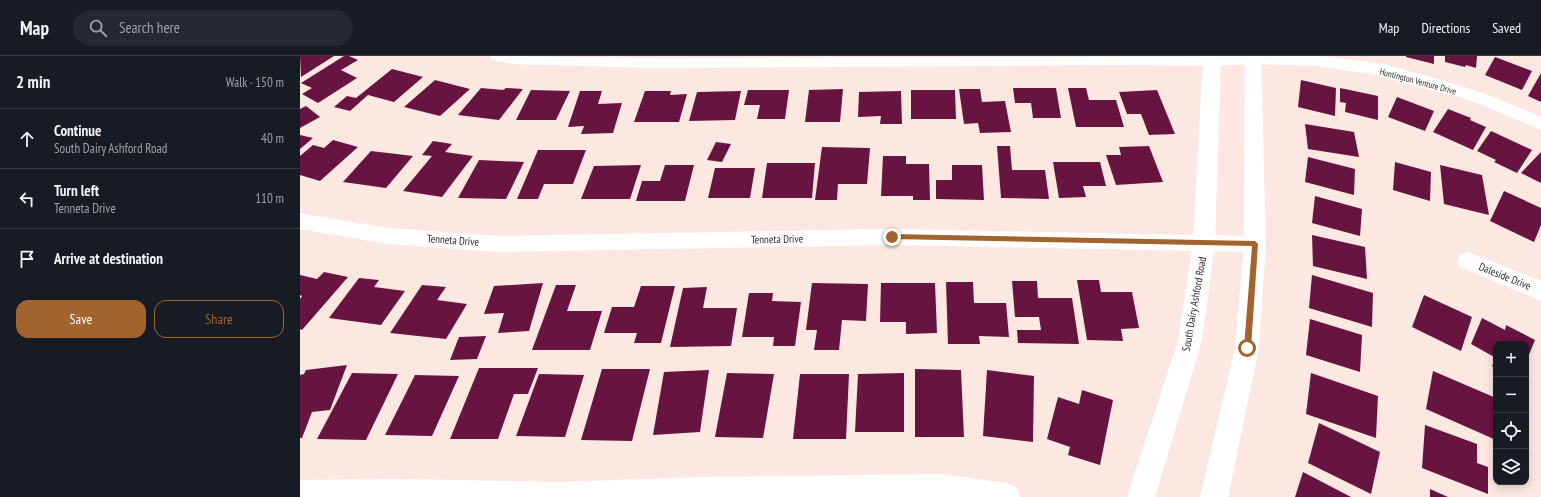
<!DOCTYPE html>
<meta charset="utf-8">
<style>
body{margin:0;font-family:"PT Sans Narrow",sans-serif;background:#242831;color:#f1f3f6}
.controls{position:absolute;right:12px;bottom:12px;display:grid;overflow:hidden;border-radius:8px;box-shadow:0 2px 10px #0003}
.controls button{width:36px;height:36px;display:grid;place-items:center;padding:0;border:0;border-bottom:1px solid #363941;background:#171b24;color:#f1f3f6;font:20px sans-serif}
.stop{position:absolute;width:12px;height:12px;margin:-9px;border:3px solid #a3632d;border-radius:50%;background:#fff}
.stop.end{background:#a3632d;border-color:#fff;box-shadow:0 1px 4px #0008}
.list{margin:0;padding:0;list-style:none}
h2{display:flex;justify-content:space-between;align-items:center;height:52px;margin:0;padding:0 16px;font-size:17px}
h2 small{font-size:13px;font-weight:400;color:#9ea1a6}
.list li{display:grid;grid-template-columns:26px 1fr auto;gap:12px;align-items:center;box-sizing:border-box;height:60px;padding:0 16px;border-top:1px solid #363941}
.list b{display:block;font-size:15px;white-space:nowrap}
.list p{margin:0;font-size:13px;white-space:nowrap;color:#9ea1a6}
.list em{font-size:13px;font-style:normal;color:#9ea1a6}
.actions{display:flex;gap:8px;padding:12px 16px}
.actions a{flex:1;padding:9px 0;border:1px solid #a3632d;border-radius:12px;text-align:center;font-size:14px;color:#a3632d}
.actions .main{background:#a3632d;color:#fff}
.icon{flex:none;width:22px;height:22px;fill:none;stroke:currentColor;stroke-width:2;stroke-linecap:round;stroke-linejoin:round}
.map{position:relative;flex:none;width:1241px;height:441px;overflow:hidden}
header{display:flex;align-items:center;gap:24px;box-sizing:border-box;height:56px;padding:0 20px;background:#171b24;border-bottom:1px solid #363941}
header strong{font-size:19px}
nav{display:flex;gap:22px;margin-inline-start:auto;font-size:14px}
.search{width:280px;height:36px;background:#242831;display:flex;align-items:center;gap:10px;box-sizing:border-box;padding:0 14px;border-radius:22px;color:#9ea1a6;font-size:15px}
main{display:flex}
aside{flex:1;background:#171b24}
.map>svg:first-child{display:block}
.building{fill:#681440}
.lines{fill:none;stroke-linecap:round;stroke-linejoin:round}
.minor{fill:#fff;fill-rule:evenodd}
.major{fill:#fff;fill-rule:evenodd}
.route{fill:#a3632d}
.labels{text-anchor:middle;dominant-baseline:central;stroke-width:4;stroke-linejoin:round;paint-order:stroke}
.far-street-label{font-size:9px;fill:#322a27;stroke:#fff}
.street-label{font-size:11px;fill:#322a27;stroke:#fff}
</style>
<header>
<strong>Map</strong>
<div class="search"><svg class="icon" aria-label="search" viewBox="0 0 24 24"><circle cx="10" cy="10" r="6"/><path d="M15 15l6 6"/></svg>Search here</div>
<nav><a>Map</a><a>Directions</a><a>Saved</a></nav>
</header>
<main>
<aside>
<h2>2 min<small>Walk · 150 m</small></h2>
<ul class="list">
<li><svg class="icon" aria-label="ahead" viewBox="0 0 24 24"><path d="M12 20V5M6 11l6-6 6 6"/></svg><div><b>Continue</b><p>South Dairy Ashford Road</p></div><em>40 m</em></li>
<li><svg class="icon" aria-label="left" viewBox="0 0 24 24"><path d="M17 20v-9H6M10 6l-5 5 5 5"/></svg><div><b>Turn left</b><p>Tenneta Drive</p></div><em>110 m</em></li>
<li><svg class="icon" aria-label="arrive" viewBox="0 0 24 24"><path d="M6 21V4h12l-3 4 3 4H6"/></svg><div><b>Arrive at destination</b></div></li>
</ul>
<div class="actions"><a class="main">Save</a><a>Share</a></div>
</aside>
<div class="map">
<svg width="1241" height="441" viewBox="0 0 1241 441">
<rect width="100%" height="100%" fill="#fce8e0"/>
<!-- building -->
<g class="building">
<path d="M0,0H34L1,21Z"/>
<path d="M44,0H49L58,4L41,14L57,22L18,47L2,38L12,32L1,27Z"/>
<path d="M1106,0H1134V8L1106,1Z"/>
<path d="M1145,0H1177L1176,12L1166,9L1165,11L1145,6Z"/>
<path d="M1195,1L1232,15L1222,34L1185,19Z"/>
<path d="M92,13L123,21L94,46L68,39L50,55L34,51L47,40L56,42Z"/>
<path d="M1241,17V46L1228,40Z"/>
<path d="M135,24L170,33L140,60L104,51Z"/>
<path d="M1001,24L1036,32L1035,60L998,51Z"/>
<path d="M181,32L203,34L206,32L223,33L199,64L158,59Z"/>
<path d="M713,32H756L761,62H733L731,47H715Z"/>
<path d="M768,32H786L789,44H816L824,71H776Z"/>
<path d="M1040,32L1078,40V64L1045,56L1046,47L1040,46Z"/>
<path d="M543,33L540,66H505L509,34Z"/>
<path d="M659,33H680L682,46L705,45L711,76L680,77L678,67L664,68Z"/>
<path d="M231,34L270,35L256,64H216Z"/>
<path d="M448,34H489L485,63H457L460,49H444Z"/>
<path d="M611,34H655L656,63H611Z"/>
<path d="M857,34L875,78L849,79L841,58H827L819,36Z"/>
<path d="M280,35H302L298,48L322,47L313,77L281,78L284,70L268,71Z"/>
<path d="M345,35H371L370,39L387,38L379,66H334Z"/>
<path d="M441,35L435,64L389,65L397,36Z"/>
<path d="M601,35L602,68H580L581,60L558,61L559,36Z"/>
<path d="M1097,41L1134,55L1125,75L1088,61Z"/>
<path d="M6,50L20,61L0,72V53Z"/>
<path d="M1148,53L1171,62L1170,64L1186,71L1173,94L1133,76Z"/>
<path d="M1005,68L1054,76L1059,101L1008,93Z"/>
<path d="M1191,75L1232,94L1217,117L1194,106L1196,104L1177,95Z"/>
<path d="M0,79L13,82L0,93Z"/>
<path d="M33,84L58,91L20,125L0,119V100L13,89L24,92Z"/>
<path d="M133,85L152,88L145,96L173,100L142,141L103,135L132,100L122,99Z"/>
<path d="M416,86L431,88L422,106L407,104Z"/>
<path d="M697,90H710L712,114H745L749,143L701,142Z"/>
<path d="M849,90L863,126L816,129L806,99H821L819,91Z"/>
<path d="M522,91L570,92L567,128H538L537,144H515Z"/>
<path d="M238,94H286L273,128H244L238,143H217Z"/>
<path d="M71,95L113,100L86,132L43,126Z"/>
<path d="M1241,96V127L1221,117Z"/>
<path d="M583,100H606V108H629L630,144H613V140H581Z"/>
<path d="M1008,101L1055,113L1054,139L1005,126Z"/>
<path d="M179,104L224,106L206,143L158,142Z"/>
<path d="M753,106H800L806,130H783L786,141L759,142Z"/>
<path d="M1095,106L1131,116L1130,145L1093,134Z"/>
<path d="M467,107H515L512,142H462Z"/>
<path d="M341,109L330,143H281L294,110Z"/>
<path d="M365,109H394L385,145H336L342,125H360Z"/>
<path d="M652,109H682L684,144L636,143V124H652Z"/>
<path d="M1140,109L1182,119L1189,159L1144,148Z"/>
<path d="M415,112H455L450,142H408Z"/>
<path d="M1204,135L1241,152V169L1234,186L1190,165Z"/>
<path d="M1015,140L1062,153L1060,180L1012,167Z"/>
<path d="M1012,179L1065,191L1067,223L1013,210Z"/>
<path d="M24,216L48,221L2,274L0,273V243L2,240L0,239V219L17,223Z"/>
<path d="M1012,219L1073,237L1072,271L1009,252Z"/>
<path d="M59,222L79,224L74,231L105,235L81,269L29,262Z"/>
<path d="M777,224H799L801,236H832L839,272L821,273L823,285L787,284Z"/>
<path d="M712,225H737L738,242H772L779,288L718,287L717,274H741L739,261H715Z"/>
<path d="M646,226H673L674,247H706L709,281L679,280L680,288H648Z"/>
<path d="M243,227L229,275L198,277L204,257L184,258L194,230Z"/>
<path d="M512,227L568,228L566,265L542,264L539,294H514L517,274H506Z"/>
<path d="M581,227H635L637,277L606,278V266H580Z"/>
<path d="M122,229L146,231L137,244L167,248L146,283L90,277Z"/>
<path d="M256,229H276L267,255H302L290,294H232Z"/>
<path d="M341,230H375L361,287H334L337,277H304L312,251H334Z"/>
<path d="M407,231L403,252H437L431,290L370,291L383,232Z"/>
<path d="M449,237H473L472,245L501,246L495,290H473L474,281H442Z"/>
<path d="M1124,239L1172,261L1161,295L1112,271Z"/>
<path d="M1182,262L1205,274L1206,269L1235,284L1226,306V288H1196V312L1192,310L1196,302L1171,288Z"/>
<path d="M1010,263L1062,279L1060,316L1006,299Z"/>
<path d="M186,280L177,303L150,304L159,281Z"/>
<path d="M47,309L30,354L12,356L2,382H0V319L4,318L6,314Z"/>
<path d="M179,312H238L228,338H214L198,383H150Z"/>
<path d="M302,313H350L332,385L281,384Z"/>
<path d="M615,313L661,314L664,381H615Z"/>
<path d="M409,314L400,376L353,379L364,316Z"/>
<path d="M687,314L734,320L733,386L683,380Z"/>
<path d="M1133,315L1196,342V384L1126,353Z"/>
<path d="M52,317L98,318L66,384L17,383Z"/>
<path d="M427,317L474,318L463,382L415,381Z"/>
<path d="M604,317V376H555L558,318Z"/>
<path d="M1011,317L1078,340L1076,382L1006,358Z"/>
<path d="M239,318L284,319L265,381L216,380Z"/>
<path d="M500,318H549L546,383H493Z"/>
<path d="M115,319L159,320L132,380L85,379Z"/>
<path d="M782,334L813,344L800,409L768,399L770,391L747,383L758,341L779,348Z"/>
<path d="M1019,367L1080,396L1071,438L1008,407Z"/>
<path d="M1125,369L1177,388V407L1188,411V438L1122,412Z"/>
<path d="M1003,416L1051,441H995Z"/>
<path d="M1130,433L1148,441H1130Z"/>
</g>
<g class="lines">
<!-- minor -->
<g class="minor">
<path d="M190,0L350,2L1020,0L1084,8L1141,24L1189,39L1241,61V74L1177,47L1129,32L1084,20L1017,10L954,8L912,10L820,9L350,12L214,8L192,4Z"/>
<path d="M0,157L88,172L199,180L593,173L955,180L963,182L966,188L963,194L955,196L593,189L199,196L88,188L0,173Z"/>
<path d="M1168,196L1241,225V245L1160,211L1157,205L1160,199Z"/>
<path d="M641,418L706,427L716,431L720,441H0V424L99,423L259,426L401,421Z"/>
</g>
<!-- major -->
<g class="major">
<path d="M903,0H919L921,5L915,187L902,285L855,441H827L878,285L893,187Z"/>
<path d="M945,0H961L966,188L959,292L928,441H900L935,292L944,188Z"/>
</g>
</g>
<!-- route -->
<path class="route" d="M592,178L955,185L958,188L951,292L947,295L944,292L952,190L592,183L589,181Z"/>
<g class="labels">
<!-- far-street labels -->
<g class="far-street-label">
<text transform="translate(1118 25) rotate(15)">Huntington Venture Drive</text>
</g>
<!-- street labels -->
<g class="street-label">
<text transform="translate(477 183) rotate(-1)">Tenneta Drive</text>
<text transform="translate(153 184) rotate(4)">Tenneta Drive</text>
<text transform="translate(1205 220) rotate(22)">Daleside Drive</text>
<text transform="translate(894 248) rotate(-80)">South Dairy Ashford Road</text>
</g>
</g>
</svg>
<div class="controls">
<button>+</button>
<button>−</button>
<button><svg class="icon" aria-label="locate" viewBox="0 0 24 24"><circle cx="12" cy="12" r="6"/><path d="M12 2v4M12 18v4M2 12h4M18 12h4"/></svg></button>
<button><svg class="icon" aria-label="layers" viewBox="0 0 24 24"><path d="M12 4l9 5-9 5-9-5zM3 14l9 5 9-5"/></svg></button>
</div>
<div class="stop" style="left:947px;top:292px"></div>
<div class="stop end" style="left:592px;top:181px"></div>
</div>
</main>
